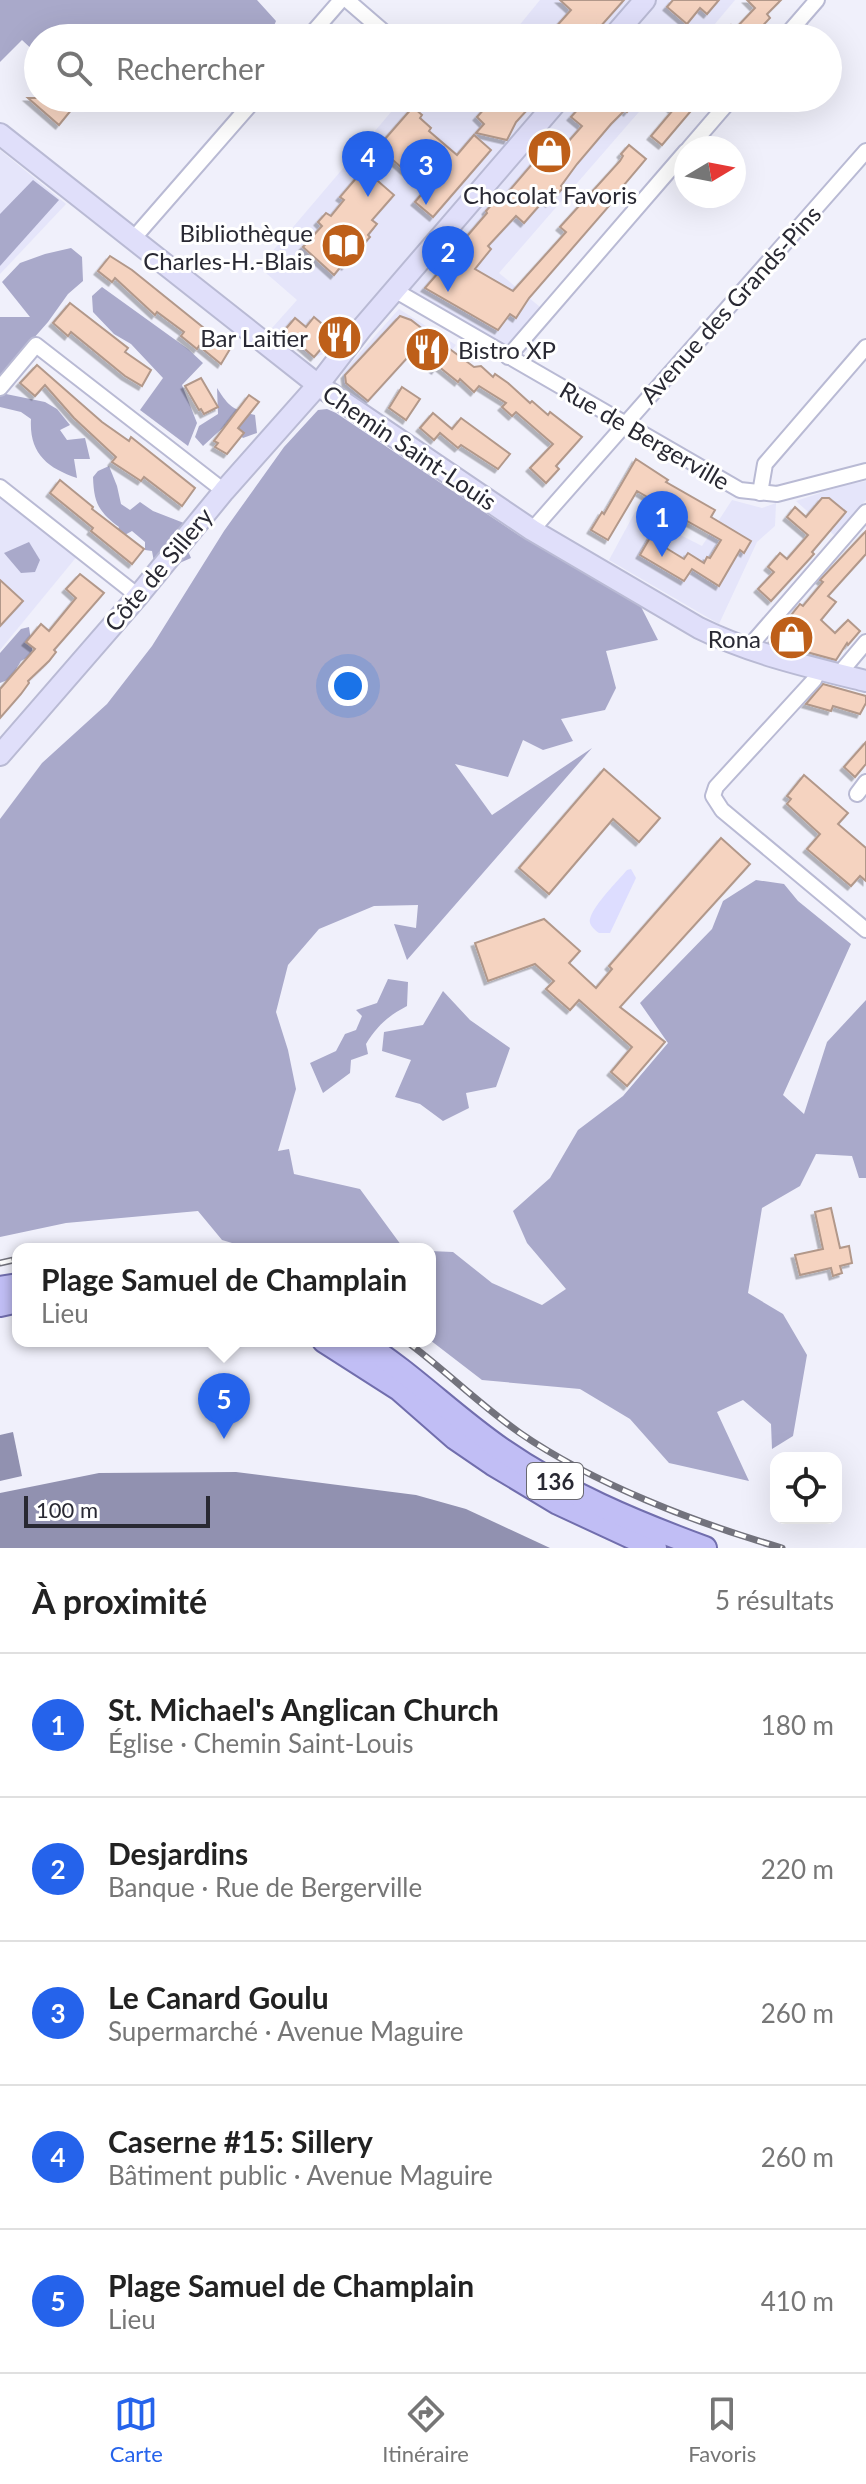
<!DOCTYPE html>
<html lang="fr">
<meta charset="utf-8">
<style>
body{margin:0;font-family:Lato,sans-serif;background:#f2f2f2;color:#222}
.controls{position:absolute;right:24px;bottom:24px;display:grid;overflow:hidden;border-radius:16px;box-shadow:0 8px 32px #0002}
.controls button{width:72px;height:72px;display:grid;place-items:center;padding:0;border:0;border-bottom:2px solid #e0e0e0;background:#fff;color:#222;font:40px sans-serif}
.compass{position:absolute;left:674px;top:136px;width:72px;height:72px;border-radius:50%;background:#fff;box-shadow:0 8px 32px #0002;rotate:80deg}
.scale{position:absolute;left:24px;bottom:20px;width:186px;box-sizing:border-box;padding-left:8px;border:4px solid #292933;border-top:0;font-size:22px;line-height:28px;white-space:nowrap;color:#292933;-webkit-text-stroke:6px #fff;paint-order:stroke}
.you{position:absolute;left:348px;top:686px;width:28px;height:28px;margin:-20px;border:6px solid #fff;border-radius:50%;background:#1a73e8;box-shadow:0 0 0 12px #1a73e833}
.badge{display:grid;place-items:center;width:52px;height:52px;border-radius:50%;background:#2563eb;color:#fff;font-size:26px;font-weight:700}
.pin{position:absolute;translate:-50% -66px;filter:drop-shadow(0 2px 4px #0008)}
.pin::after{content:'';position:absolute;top:42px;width:28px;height:24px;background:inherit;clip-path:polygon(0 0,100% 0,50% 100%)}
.popup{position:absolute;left:12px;top:1243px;width:424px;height:104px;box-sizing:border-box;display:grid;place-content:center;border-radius:16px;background:#fff;filter:drop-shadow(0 2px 6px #0005);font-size:26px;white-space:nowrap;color:#767676}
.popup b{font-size:30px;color:#222}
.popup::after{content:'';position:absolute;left:50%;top:100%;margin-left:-16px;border:16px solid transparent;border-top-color:#fff}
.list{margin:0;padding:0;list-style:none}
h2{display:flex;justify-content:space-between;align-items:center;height:104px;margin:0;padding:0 32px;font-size:34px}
h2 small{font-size:26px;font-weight:400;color:#767676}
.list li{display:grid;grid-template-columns:52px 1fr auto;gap:24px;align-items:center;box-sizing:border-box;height:144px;padding:0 32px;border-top:2px solid #e0e0e0}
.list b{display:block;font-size:30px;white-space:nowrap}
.list p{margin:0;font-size:26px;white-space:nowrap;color:#767676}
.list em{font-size:26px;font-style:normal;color:#767676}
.icon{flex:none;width:44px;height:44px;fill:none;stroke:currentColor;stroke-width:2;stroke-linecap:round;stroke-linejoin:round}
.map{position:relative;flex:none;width:866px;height:1548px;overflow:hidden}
.search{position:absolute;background:#fff;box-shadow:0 8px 32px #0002;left:24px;right:24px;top:24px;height:88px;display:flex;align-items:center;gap:20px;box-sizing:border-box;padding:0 28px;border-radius:44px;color:#767676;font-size:30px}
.sheet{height:824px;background:#fff}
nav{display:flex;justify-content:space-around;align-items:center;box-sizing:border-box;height:112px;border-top:2px solid #e0e0e0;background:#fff;font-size:22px;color:#767676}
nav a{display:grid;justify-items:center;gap:4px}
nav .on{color:#2563eb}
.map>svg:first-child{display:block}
.built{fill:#e5e5fa}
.green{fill:#ddf}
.forest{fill:#a9a9ca}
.water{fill:#9191b0}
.building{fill:#f5d3c0;stroke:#b2988a;stroke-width:2;filter:url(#shadow)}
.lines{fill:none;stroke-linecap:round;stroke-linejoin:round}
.street-casing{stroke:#b9bad4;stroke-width:18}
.secondary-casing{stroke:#b9bad4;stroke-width:24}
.primary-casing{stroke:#716ead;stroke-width:26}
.street{stroke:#fff;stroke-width:14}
.secondary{stroke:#e0dffa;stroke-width:20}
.primary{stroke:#c1bef5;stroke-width:22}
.rail-casing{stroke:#73737d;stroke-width:7}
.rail{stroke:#fff;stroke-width:4;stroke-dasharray:12;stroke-linecap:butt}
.labels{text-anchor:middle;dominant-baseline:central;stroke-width:6;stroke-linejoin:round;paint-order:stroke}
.shield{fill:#fff;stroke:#696970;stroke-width:2}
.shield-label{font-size:22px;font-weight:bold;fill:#292933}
.poi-label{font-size:24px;fill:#292933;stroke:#fff;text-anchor:end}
.street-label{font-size:24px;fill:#292933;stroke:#fff}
</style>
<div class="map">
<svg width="866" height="1548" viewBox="0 0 866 1548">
<defs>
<filter id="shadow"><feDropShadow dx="-3.5" dy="3.5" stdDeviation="0" flood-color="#0004"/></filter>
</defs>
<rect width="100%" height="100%" fill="#f0f0fb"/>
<!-- built -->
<g class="built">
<path d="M540,0H735L703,38H509Z"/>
<path d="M403,98H451L456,102L460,98H651L499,273L540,307L508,357L396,291L349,344L313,358L272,328L297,300L259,267Z"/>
<path d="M0,150L66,204L0,274Z"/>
<path d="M399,309L456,345L431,375L407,359L366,405L343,385L342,373Z"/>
<path d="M866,481V500L834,535L796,501L844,485Z"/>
<path d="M0,495L78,555L0,650Z"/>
<path d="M732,500L762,508L776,503L775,526L757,542L719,624L609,560L635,512L702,546Z"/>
</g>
<!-- green -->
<path class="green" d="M631,869L636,878L610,933H599C595,930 592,928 590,923C587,911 619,880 627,870Z"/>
<!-- forest -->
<g class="forest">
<path d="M0,0H257L276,21L269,38H133L116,30C102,37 99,42 85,32L80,38H38V55L22,40L0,62Z"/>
<path d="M33,180L59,200L0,266V214Z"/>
<path d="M71,248L82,257L83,281L68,294L48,322L3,373L1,393L45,402L57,409L70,425L60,430L67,440L85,438L90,459H74L77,478C47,468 29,453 31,419L21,412L0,407V317H30L2,282L20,263L45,254Z"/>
<path d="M102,287L188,349L203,363L182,385L197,423L188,446L140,410L163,378L131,344L114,334L93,312L92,296Z"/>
<path d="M217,388C230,408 232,409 255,415L257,433L243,438L228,423L203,446L195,437L199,426L218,414Z"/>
<path d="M327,409L336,413L520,536L638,601L658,640L606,651L616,688L605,710L561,719L573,741L543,750L523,740L508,777L455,764L492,815L592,748L407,960L394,924L416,928L418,905L374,906L319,929L288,965L276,1012L288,1050L296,1089L278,1151L289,1149L294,1174L360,1189L404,1249H252L222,1240L198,1211L66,1223L0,1237V819L42,763L107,704L152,646L224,531L284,447L318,410Z"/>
<path d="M109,466L117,486L121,504L130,510L140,502L153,511L189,525L181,535L191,558L175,565L158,584L152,551L145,550V542L132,531L123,536L115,535L119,527C98,511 94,503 93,477L98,471Z"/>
<path d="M29,542L40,560L35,572L21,573L4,553Z"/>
<path d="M29,627L33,654L21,661L10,679L0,683V653L21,629Z"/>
<path d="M756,880L784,884L798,901L851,944L783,1095L804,1114L827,1042L866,1000V1178H859L852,1156L816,1154L800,1186L762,1208L748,1293L783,1314L807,1355L793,1436L772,1449L771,1424L743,1400L717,1412L749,1481L669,1463L630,1419L580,1389L482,1380L430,1340V1251L453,1252L492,1283L542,1305L566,1289L527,1243L513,1211L550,1178L578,1130L623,1096L668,1043L640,1003L712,929L723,901Z"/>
<path d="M388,979L408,982L407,1006C388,1016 377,1026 366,1044L368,1054L351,1060L350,1073L323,1093L310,1063L336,1051L345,1034L356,1030L362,1016L356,1010L377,1003Z"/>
<path d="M443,991L470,1020L510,1048L496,1087L466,1093L469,1108L443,1121L420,1104L395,1097L411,1060L382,1051L384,1032L423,1025Z"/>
</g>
<!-- water -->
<g class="water">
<path d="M13,1432L22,1476L0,1481V1435Z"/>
<path d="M236,1472L416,1495L466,1509L550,1548H0V1493L99,1473Z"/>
</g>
<!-- building -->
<g class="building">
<path d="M560,0H624L600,27L597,25L585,38H546L571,10Z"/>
<path d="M673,0H719L707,14L700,8L687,24L667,7Z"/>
<path d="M747,0H781L767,14L770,18L751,38H719L731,25L735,29L755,8Z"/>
<path d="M28,98H81L59,125Z"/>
<path d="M494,98H538L516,122L507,140L476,133L484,124L477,117Z"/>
<path d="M588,98H639L627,112L625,110L611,124L577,164L561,186L563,188L549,203L545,199L524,223L516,216L488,246L491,249L475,269L513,291L566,232L560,227L620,161L623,156L621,154L629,145L646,159L623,186L609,206L529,298L516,318L510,314L498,330L425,288L458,250L456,249L487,213L486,211L494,202L498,204L551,142L560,151L582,126L571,117Z"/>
<path d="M672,98H687L696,105L662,145L651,136L673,110L666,104Z"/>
<path d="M413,107L422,115L420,118L431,128L429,131L457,155L474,135L491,150L433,217L415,202L426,189L378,147Z"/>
<path d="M364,169L394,195L372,220L377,224L368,235L370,237L345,266L343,264L334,275L303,247L322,226L318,222L326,213L331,216L344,200L340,197Z"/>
<path d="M110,256L132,270L230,349L221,364L199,346L197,349L181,336L184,332L157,312L155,315L115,278L112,282L98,271Z"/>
<path d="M70,303L128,348L125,352L151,370L142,386L125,376L71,332L68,336L53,323Z"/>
<path d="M400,316L411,320L429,334L368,401L346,383L345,375Z"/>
<path d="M314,317L334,334L314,357L284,331L295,318L306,327Z"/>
<path d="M435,338L474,367L481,366L493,377L495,374L508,383L530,403L532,401L548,415L550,412L582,437L556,466L559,469L546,483L530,468L553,444L516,412L512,416L502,407L506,403L479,386L474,392L460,379L458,382L438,366L435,370L421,358Z"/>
<path d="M37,365L102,422L129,441L131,437L195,488L182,506L144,477L141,481L112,462L116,457L74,418L45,385L35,396L20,383Z"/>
<path d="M201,378L218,407L204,414L201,409L199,410L185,386Z"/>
<path d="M402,387L420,399L406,420L389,408Z"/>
<path d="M249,395L259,402L238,428L244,433L227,454L215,447L218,443L214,441Z"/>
<path d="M433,413L452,429L461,418L510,454L498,469L461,445L458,448L440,433L434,440L420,428Z"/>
<path d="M636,459L668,480L666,482L715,510L711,517L751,541L744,553L740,550L719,586L692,569L684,581L640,555L651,536L654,538L657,533L670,541L666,548L684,559L688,553L704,563L707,557L710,558L721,540L653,502L654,501L637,491L608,540L591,530L602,512L604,514Z"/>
<path d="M60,480L93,507L92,509L144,549L132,564L91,531L93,528L50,493Z"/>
<path d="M822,498H829L846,512L812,552L814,554L771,601L758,589L774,572L768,567L780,553L787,559L808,535L787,517L795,507L806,517Z"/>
<path d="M866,531V554L828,596L836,602L821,620L835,633L848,620L860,631L848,645L847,643L836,660L770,642L800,604L803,606L823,582L820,580Z"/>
<path d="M80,574L104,593L54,650L56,652L49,661L28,681L29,683L21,694L0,718V689L35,649L26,642L41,624L49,631L76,598L66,589Z"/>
<path d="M0,580L23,601L0,626Z"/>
<path d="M823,684L866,696V703L860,714L833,706L831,711L806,704Z"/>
<path d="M866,742V764L855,777L844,767Z"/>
<path d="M604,769L660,818L639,842L613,819L549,894L519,868Z"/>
<path d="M804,775L848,813L838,824L866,848V881L860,876L851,886L807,849L820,834L787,804L791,799L787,796Z"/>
<path d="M721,838L750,864L620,1007L665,1042L627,1086L611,1072L632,1047L579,1000L570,1010L546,989L554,981L535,964L488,981L475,943L544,919L580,951L569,963L596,988L612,969L609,966Z"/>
<path d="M831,1208L840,1248L849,1246L852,1263L840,1266L842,1273L833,1276L831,1268L800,1275L795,1255L823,1249L815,1212Z"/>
</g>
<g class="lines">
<defs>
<g id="street">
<path d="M347,0L391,38"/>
<path d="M308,38L341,0"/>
<path d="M784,38L817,0"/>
<path d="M689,148L732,98"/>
<path d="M133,239L256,98"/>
<path d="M396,291L740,490L777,494L866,471"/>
<path d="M508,357L686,151"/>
<path d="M0,388L36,345L224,491"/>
<path d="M0,487L138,596"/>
<path d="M760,493L765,464L866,347"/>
<path d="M532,530L866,151"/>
<path d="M748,648L866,512"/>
<path d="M819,670L814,680L716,787L713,796L722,810L866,930"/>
<path d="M839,674L866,642"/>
<path d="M857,794L866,782"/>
</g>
<g id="secondary">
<path d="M612,38L645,0"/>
<path d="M0,134L318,385L532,530L699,628C752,654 809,667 866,681"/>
<path d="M0,755L138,596L224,491L318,385L362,328L560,98"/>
</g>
<g id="primary">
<path d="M0,1288L18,1285"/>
<path d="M0,1305L18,1301"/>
<path d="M324,1341L399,1389L455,1438L493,1464L558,1503L655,1548"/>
<path d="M360,1341C410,1372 452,1415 501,1449C563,1492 634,1522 705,1548"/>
</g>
</defs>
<!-- street casing -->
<use href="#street" class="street-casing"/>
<!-- secondary casing -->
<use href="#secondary" class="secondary-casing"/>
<!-- primary casing -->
<use href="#primary" class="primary-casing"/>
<!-- street -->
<use href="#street" class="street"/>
<!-- secondary -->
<use href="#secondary" class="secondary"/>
<!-- primary -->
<use href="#primary" class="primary"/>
<defs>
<g id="rail">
<path d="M79,1249L139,1247L171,1249"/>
<path d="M0,1263L18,1259"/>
<path d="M406,1341C445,1370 480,1405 520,1433C594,1484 696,1523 782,1548"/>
</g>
</defs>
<!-- rail casing -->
<use href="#rail" class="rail-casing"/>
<!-- rail -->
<use href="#rail" class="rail"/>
</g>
<!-- icons -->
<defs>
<symbol id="shop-disc" viewBox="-11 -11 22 22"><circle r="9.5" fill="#be5f19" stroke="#fff"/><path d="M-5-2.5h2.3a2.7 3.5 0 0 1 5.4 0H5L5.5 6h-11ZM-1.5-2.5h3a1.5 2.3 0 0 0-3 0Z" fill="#fff"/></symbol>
<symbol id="library-disc" viewBox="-11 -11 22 22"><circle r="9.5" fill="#be5f19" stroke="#fff"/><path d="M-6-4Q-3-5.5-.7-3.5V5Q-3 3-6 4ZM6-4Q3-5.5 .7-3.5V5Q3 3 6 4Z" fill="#fff"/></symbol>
<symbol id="restaurant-disc" viewBox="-11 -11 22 22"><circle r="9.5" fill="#be5f19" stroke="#fff"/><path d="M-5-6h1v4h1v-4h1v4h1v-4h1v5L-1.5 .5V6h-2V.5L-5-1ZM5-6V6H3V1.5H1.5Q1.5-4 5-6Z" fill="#fff"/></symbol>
</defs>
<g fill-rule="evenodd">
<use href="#shop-disc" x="524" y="126" width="51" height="51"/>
<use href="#library-disc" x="318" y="220" width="51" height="51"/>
<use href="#restaurant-disc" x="314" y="312" width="51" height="51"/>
<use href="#restaurant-disc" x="402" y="324" width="51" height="51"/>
<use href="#shop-disc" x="766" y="612" width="51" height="51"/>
</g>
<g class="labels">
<!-- shield labels -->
<rect class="shield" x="527" y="1463" width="56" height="36" rx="6"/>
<g class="shield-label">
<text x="555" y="1481">136</text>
</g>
<!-- poi labels -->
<g class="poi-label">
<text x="550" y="194" text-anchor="middle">Chocolat Favoris</text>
<text x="313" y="232">Bibliothèque<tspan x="313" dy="28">Charles-H.-Blais</tspan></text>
<text x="308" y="337">Bar Laitier</text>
<text x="458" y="349" text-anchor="start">Bistro XP</text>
<text x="761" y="638">Rona</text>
</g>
<!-- street labels -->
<g class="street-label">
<text transform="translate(730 304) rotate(-48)">Avenue des Grands-Pins</text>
<text transform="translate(645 435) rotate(30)">Rue de Bergerville</text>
<text transform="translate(410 447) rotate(34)">Chemin Saint-Louis</text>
<text transform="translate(158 569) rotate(-50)">Côte de Sillery</text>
</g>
</g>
</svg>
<div class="controls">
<button><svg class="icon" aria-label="locate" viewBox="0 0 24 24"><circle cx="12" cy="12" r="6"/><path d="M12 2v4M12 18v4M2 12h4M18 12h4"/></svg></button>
</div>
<svg class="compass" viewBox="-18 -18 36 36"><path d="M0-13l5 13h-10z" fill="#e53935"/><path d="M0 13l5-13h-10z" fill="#767676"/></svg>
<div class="scale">100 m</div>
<div class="you"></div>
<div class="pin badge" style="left:662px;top:557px">1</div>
<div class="pin badge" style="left:448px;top:292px">2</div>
<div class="pin badge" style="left:426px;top:205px">3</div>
<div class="pin badge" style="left:368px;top:197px">4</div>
<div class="pin badge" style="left:224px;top:1439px">5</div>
<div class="popup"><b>Plage Samuel de Champlain</b>Lieu</div>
<div class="search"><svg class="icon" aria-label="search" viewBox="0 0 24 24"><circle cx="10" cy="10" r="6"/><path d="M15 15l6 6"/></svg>Rechercher</div>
</div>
<section class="sheet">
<h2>À proximité<small>5 résultats</small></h2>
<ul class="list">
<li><span class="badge">1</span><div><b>St. Michael's Anglican Church</b><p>Église · Chemin Saint-Louis</p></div><em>180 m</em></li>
<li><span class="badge">2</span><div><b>Desjardins</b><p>Banque · Rue de Bergerville</p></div><em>220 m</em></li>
<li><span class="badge">3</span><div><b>Le Canard Goulu</b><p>Supermarché · Avenue Maguire</p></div><em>260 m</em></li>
<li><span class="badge">4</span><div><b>Caserne #15: Sillery</b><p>Bâtiment public · Avenue Maguire</p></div><em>260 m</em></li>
<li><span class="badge">5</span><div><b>Plage Samuel de Champlain</b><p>Lieu</p></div><em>410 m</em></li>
</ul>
</section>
<nav>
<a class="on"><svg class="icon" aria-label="map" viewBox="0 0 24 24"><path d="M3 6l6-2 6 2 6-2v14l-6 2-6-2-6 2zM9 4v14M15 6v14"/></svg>Carte</a>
<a><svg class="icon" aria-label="directions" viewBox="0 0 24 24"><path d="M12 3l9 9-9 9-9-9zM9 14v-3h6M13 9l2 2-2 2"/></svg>Itinéraire</a>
<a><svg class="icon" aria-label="saved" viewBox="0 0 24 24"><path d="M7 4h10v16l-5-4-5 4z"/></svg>Favoris</a>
</nav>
